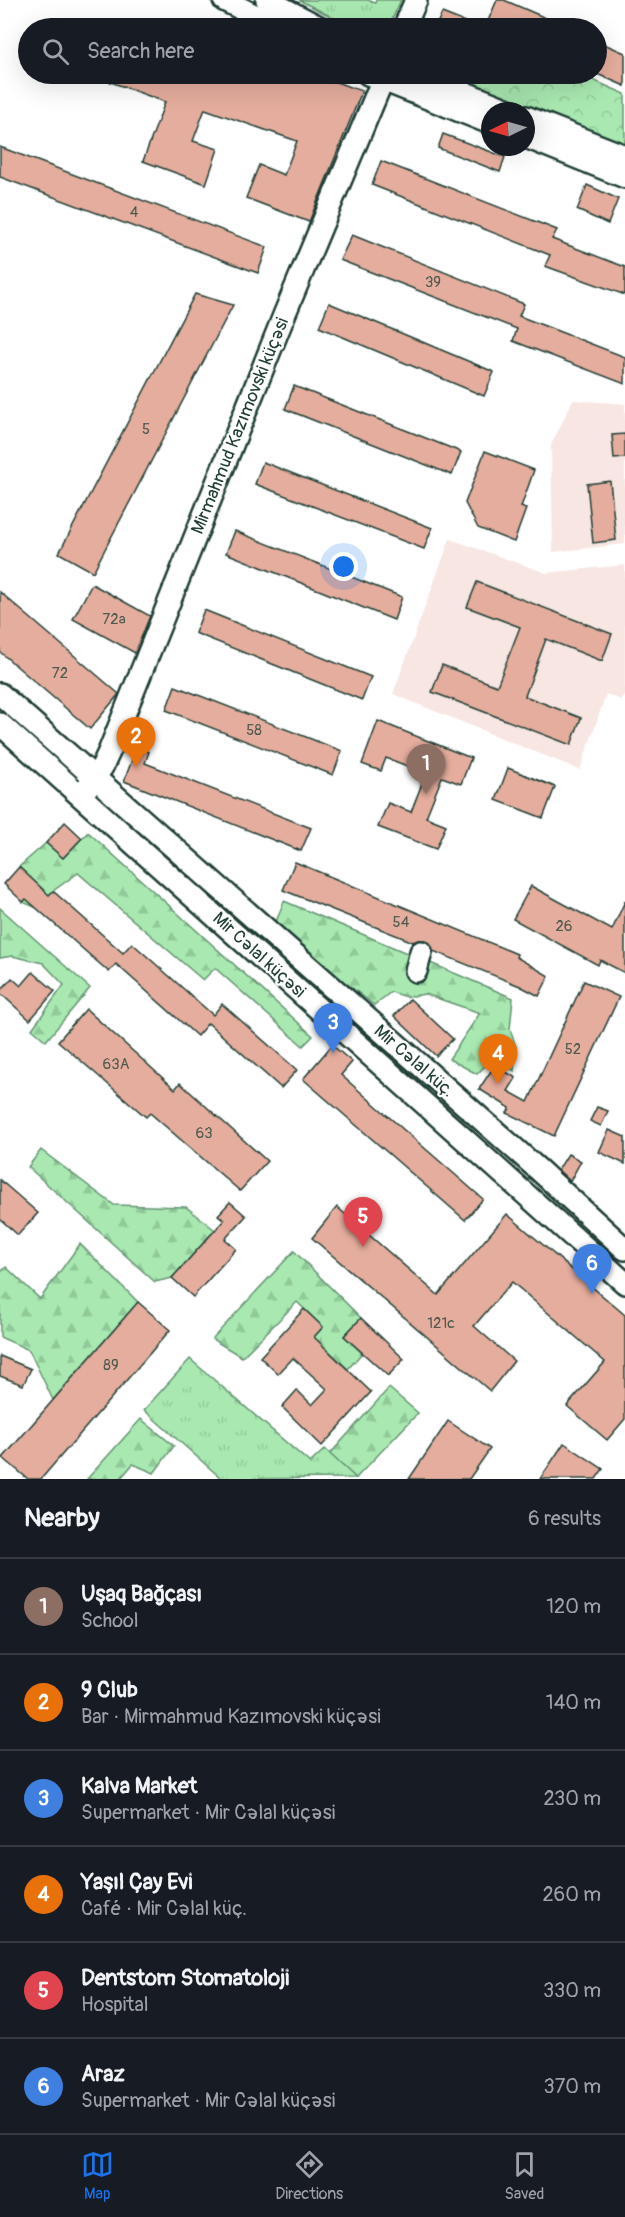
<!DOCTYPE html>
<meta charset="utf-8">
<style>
body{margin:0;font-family:Pangolin,sans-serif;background:#242831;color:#f1f3f6}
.compass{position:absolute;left:481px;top:102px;width:54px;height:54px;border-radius:50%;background:#171b24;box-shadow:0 6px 24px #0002;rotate:265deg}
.you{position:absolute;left:344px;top:567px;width:21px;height:21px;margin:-15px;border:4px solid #fff;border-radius:50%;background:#1a73e8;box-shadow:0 0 0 9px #1a73e833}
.badge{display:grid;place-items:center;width:39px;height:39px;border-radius:50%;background:#1a73e8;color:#fff;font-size:20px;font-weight:700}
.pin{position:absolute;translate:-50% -50px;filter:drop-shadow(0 2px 3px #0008)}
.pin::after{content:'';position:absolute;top:32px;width:21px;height:18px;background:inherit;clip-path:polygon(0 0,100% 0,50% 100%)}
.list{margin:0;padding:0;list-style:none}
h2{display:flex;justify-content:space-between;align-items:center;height:78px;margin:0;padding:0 24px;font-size:26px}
h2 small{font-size:20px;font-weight:400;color:#9ea1a6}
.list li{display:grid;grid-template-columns:39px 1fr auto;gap:18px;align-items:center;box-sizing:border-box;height:96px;padding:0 24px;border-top:2px solid #363941}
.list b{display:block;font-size:22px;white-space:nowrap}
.list p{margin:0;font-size:20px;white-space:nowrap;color:#9ea1a6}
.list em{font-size:20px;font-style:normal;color:#9ea1a6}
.icon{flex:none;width:33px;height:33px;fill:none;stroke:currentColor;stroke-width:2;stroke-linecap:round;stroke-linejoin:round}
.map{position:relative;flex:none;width:625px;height:1479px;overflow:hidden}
.search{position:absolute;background:#171b24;box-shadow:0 6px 24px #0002;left:18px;right:18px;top:18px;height:66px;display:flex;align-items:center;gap:15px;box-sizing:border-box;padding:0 21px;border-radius:33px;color:#9ea1a6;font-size:22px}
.sheet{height:654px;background:#171b24}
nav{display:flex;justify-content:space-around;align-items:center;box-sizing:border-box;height:84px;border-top:2px solid #363941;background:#171b24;font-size:16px;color:#9ea1a6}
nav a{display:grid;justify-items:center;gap:3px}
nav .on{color:#1a73e8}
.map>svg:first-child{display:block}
.built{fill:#f7e6e2}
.grass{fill:url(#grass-tufts);stroke:#649372;stroke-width:1.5}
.forest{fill:url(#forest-firs);stroke:#649372;stroke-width:1.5}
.park{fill:url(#park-crowns);stroke:#649372;stroke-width:1.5}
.building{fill:#e5ad9d;stroke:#1f3d34;stroke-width:1.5}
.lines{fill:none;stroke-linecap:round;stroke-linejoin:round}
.minor-casing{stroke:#1f3d34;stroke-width:26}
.minor{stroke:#fff;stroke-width:21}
.labels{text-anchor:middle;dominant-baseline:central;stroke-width:4.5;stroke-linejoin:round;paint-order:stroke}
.number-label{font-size:15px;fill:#50594e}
.street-label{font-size:18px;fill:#1f3d34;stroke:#fff}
</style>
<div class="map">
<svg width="625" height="1479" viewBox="0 0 625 1479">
<defs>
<pattern id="grass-tufts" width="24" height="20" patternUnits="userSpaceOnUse" patternTransform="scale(1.5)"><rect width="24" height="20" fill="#a9e9b1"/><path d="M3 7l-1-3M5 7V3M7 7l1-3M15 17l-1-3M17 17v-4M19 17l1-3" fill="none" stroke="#91c999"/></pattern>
<pattern id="forest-firs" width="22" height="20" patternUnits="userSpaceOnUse" patternTransform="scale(1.5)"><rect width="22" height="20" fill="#a9e9b1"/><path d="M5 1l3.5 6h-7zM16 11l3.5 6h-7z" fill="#91c999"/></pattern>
<pattern id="park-crowns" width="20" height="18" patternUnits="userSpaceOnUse" patternTransform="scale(1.5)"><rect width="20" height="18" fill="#a9e9b1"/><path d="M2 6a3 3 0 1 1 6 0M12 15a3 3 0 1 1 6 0" fill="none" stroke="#91c999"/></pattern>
</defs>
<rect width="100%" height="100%" fill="#fff"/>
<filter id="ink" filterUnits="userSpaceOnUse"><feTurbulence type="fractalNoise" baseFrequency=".0167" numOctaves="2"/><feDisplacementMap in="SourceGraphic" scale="12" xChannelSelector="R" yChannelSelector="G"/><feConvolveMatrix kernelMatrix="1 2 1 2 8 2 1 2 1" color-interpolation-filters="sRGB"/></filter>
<g filter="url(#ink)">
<!-- built -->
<g class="built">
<path d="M573,400L625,404V544L553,552L551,445Z"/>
<path d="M450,539L546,573L625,565V693L621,700L606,694L580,770L393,694Z"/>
</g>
<!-- grass -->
<g class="grass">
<path d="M299,0H368L375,3L376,0H401L389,26L385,28H353Z"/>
<path d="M190,1359L310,1463L325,1449L356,1478L222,1479L144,1410Z"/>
</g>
<!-- forest -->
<g class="forest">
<path d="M88,832L313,1036L303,1046L215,968L203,980L78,873L53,891L37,908L23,902L38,885L19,867L46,843L63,858Z"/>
<path d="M284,901L513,998L510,1029L516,1047L514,1071L494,1057L477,1074L449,1059L480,1013L425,994L407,997L391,992L374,1005L274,927Z"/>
<path d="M0,908L90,988L46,1041L32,1029L64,985L43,963L12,956L0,958Z"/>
<path d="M41,1150L114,1205L186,1207L215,1230L172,1278L155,1282L28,1167Z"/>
<path d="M80,1244L138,1302L53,1400L29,1350L0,1337V1273L6,1267L40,1299Z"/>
<path d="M294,1251L361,1318L344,1336L362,1353L348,1369L328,1350L320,1358L306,1345L323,1327L297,1302L242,1357L212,1339Z"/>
<path d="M389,1388L418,1413L356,1478L330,1454Z"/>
<path d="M141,1419L174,1446L154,1473L133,1464L120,1479H87Z"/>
</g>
<!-- park -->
<path class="park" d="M479,74H579L625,94V148L474,88Z"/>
<!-- building -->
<g class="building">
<path d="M497,0H504L569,28H485Z"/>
<path d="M442,13L480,28H435Z"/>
<path d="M597,41L625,53V86L597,74Z"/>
<path d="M89,74H313L362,91L309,222L246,198L259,165L284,175L297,141L205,109L193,141L218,149L206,184L143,161L165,102Z"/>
<path d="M443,134L505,157L500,172L438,148Z"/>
<path d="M0,147L267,247L258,273L0,177Z"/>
<path d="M381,161L557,230L552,239L625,267V295L545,266L550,255L372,185Z"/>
<path d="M587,185L618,199L608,224L577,210Z"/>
<path d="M352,235L524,304L519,316L625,357V384L513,341L517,329L340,260Z"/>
<path d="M195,294L233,305L93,572L59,553Z"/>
<path d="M329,303L494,372L484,396L319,327Z"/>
<path d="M294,386L461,452L452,475L285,409Z"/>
<path d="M625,434V458L614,459L612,435Z"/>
<path d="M485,451L534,470L521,507L526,509L514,542L478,528L465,503Z"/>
<path d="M263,462L432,528L424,549L255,484Z"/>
<path d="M610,481L616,540L593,543L587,484Z"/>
<path d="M235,531L402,597L394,620L226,553Z"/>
<path d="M477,582L612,634L602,661L546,639L525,696L581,718L571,745L432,692L442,665L497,686L520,627L467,607Z"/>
<path d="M92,584L150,616L135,653L73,619Z"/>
<path d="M0,592L119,694L90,729L0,652Z"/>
<path d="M204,610L371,677L362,700L195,633Z"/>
<path d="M175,686L342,751L333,775L166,710Z"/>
<path d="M378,721L471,758L461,784L442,777L426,817L446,825L436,849L378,827L388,803L411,812L426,773L386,758L381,771L362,764Z"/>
<path d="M137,747L149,752L145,763L311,828L301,851L124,781Z"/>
<path d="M508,768L555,787L543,818L496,800Z"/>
<path d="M65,822L82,838L63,858L46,843Z"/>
<path d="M295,862L517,954L516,957L549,976L539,996L520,986L433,951L430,943L425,940H418L413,942L283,890Z"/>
<path d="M19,867L49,895L53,891L123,953L132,943L213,1015L222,1004L297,1070L281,1088L208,1023L197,1036L116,964L109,972L26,899L23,902L4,884Z"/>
<path d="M531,886L612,930L625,901V973L600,960L598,965L513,919Z"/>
<path d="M33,972L55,991L30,1020L0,993V991L12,978L21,986Z"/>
<path d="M584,981L619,997L554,1136L507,1113L510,1108L479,1089L495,1065L516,1078L508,1091L528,1102Z"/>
<path d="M410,999L453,1039L436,1056L394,1016Z"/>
<path d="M86,1009L175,1089L180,1083L267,1161L240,1191L150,1113L146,1117L58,1041Z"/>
<path d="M332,1045L352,1062L341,1075L483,1199L465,1220L303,1079Z"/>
<path d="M597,1107L608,1111L601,1126L590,1121Z"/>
<path d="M609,1130L625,1137V1164L599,1152Z"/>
<path d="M568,1154L581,1161L570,1181L558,1170Z"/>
<path d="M0,1180L38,1213L18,1235L0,1219Z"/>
<path d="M230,1202L246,1216L225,1239L236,1249L193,1297L172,1278L224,1220L218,1215Z"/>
<path d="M337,1207L438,1295L507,1214L625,1315V1419L607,1440L567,1406L605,1362L512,1282L474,1326L514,1361L490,1391L312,1238Z"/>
<path d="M138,1302L170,1330L41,1479H28L3,1458Z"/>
<path d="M304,1309L323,1327L314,1337L371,1392L322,1446L282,1407L297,1390L312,1405L327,1389L293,1358L278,1374L260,1357Z"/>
<path d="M361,1318L404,1359L388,1376L344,1336Z"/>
<path d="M0,1356L31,1369L23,1385L0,1376Z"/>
<path d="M448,1421L490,1449L469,1479H409Z"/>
<path d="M564,1443L603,1469L596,1479H540Z"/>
</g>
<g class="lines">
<defs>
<g id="minor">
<path d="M224,0L280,28"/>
<path d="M267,0L321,28"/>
<path d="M404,28L416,0"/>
<path d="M368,74L490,123"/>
<path d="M418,74L511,111"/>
<path d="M526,117L625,156"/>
<path d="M526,137L625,177"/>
<path d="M0,694L540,1171L625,1249"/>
<path d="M0,724L625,1283"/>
<path d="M86,789L102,767L109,752L285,313L385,74"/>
<path d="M416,971L421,952"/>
</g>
</defs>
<!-- minor casing -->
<use href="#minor" class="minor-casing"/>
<!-- minor -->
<use href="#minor" class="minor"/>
</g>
</g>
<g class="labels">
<!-- number labels -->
<g class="number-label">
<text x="134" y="212">4</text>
<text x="433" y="282">39</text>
<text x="146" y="429">5</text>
<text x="114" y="619">72a</text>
<text x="60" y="673">72</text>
<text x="254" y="730">58</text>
<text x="401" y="922">54</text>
<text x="564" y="926">26</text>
<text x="573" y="1049">52</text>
<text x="116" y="1064">63A</text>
<text x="204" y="1133">63</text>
<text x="441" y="1323">121c</text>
<text x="111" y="1365">89</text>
</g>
<!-- street labels -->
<g class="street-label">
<text transform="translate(240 426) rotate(-68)">Mirmahmud Kazımovski küçəsi</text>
<text transform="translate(259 955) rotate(42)">Mir Cəlal küçəsi</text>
<text transform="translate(414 1061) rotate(41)">Mir Cəlal küç.</text>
</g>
</g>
</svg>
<svg class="compass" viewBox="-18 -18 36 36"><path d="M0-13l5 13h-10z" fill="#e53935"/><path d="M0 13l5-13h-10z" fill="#9ea1a6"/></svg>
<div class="you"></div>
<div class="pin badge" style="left:426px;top:794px;background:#8d6e63">1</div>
<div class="pin badge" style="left:136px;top:767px;background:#e8710a">2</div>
<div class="pin badge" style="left:333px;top:1053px;background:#3f7fe0">3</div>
<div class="pin badge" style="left:498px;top:1084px;background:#e8710a">4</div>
<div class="pin badge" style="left:363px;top:1247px;background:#e0444e">5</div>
<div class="pin badge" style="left:592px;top:1294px;background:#3f7fe0">6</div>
<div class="search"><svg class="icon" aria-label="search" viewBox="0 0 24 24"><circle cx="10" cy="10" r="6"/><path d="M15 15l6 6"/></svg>Search here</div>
</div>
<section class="sheet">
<h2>Nearby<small>6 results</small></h2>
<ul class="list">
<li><span class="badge" style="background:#8d6e63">1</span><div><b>Uşaq Bağçası</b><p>School</p></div><em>120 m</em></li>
<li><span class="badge" style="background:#e8710a">2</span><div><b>9 Club</b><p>Bar · Mirmahmud Kazımovski küçəsi</p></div><em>140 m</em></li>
<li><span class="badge" style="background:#3f7fe0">3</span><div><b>Kalva Market</b><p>Supermarket · Mir Cəlal küçəsi</p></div><em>230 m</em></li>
<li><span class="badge" style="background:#e8710a">4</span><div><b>Yaşıl Çay Evi</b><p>Café · Mir Cəlal küç.</p></div><em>260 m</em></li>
<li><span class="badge" style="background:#e0444e">5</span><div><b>Dentstom Stomatoloji</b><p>Hospital</p></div><em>330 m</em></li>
<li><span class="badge" style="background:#3f7fe0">6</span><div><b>Araz</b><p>Supermarket · Mir Cəlal küçəsi</p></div><em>370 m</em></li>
</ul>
</section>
<nav>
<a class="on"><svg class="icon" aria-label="map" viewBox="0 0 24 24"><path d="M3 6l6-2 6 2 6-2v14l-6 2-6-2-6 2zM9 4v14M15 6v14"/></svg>Map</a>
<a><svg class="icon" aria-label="directions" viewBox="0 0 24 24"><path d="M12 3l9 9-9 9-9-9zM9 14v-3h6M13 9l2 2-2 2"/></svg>Directions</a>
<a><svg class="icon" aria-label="saved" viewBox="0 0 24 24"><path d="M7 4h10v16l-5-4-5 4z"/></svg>Saved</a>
</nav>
